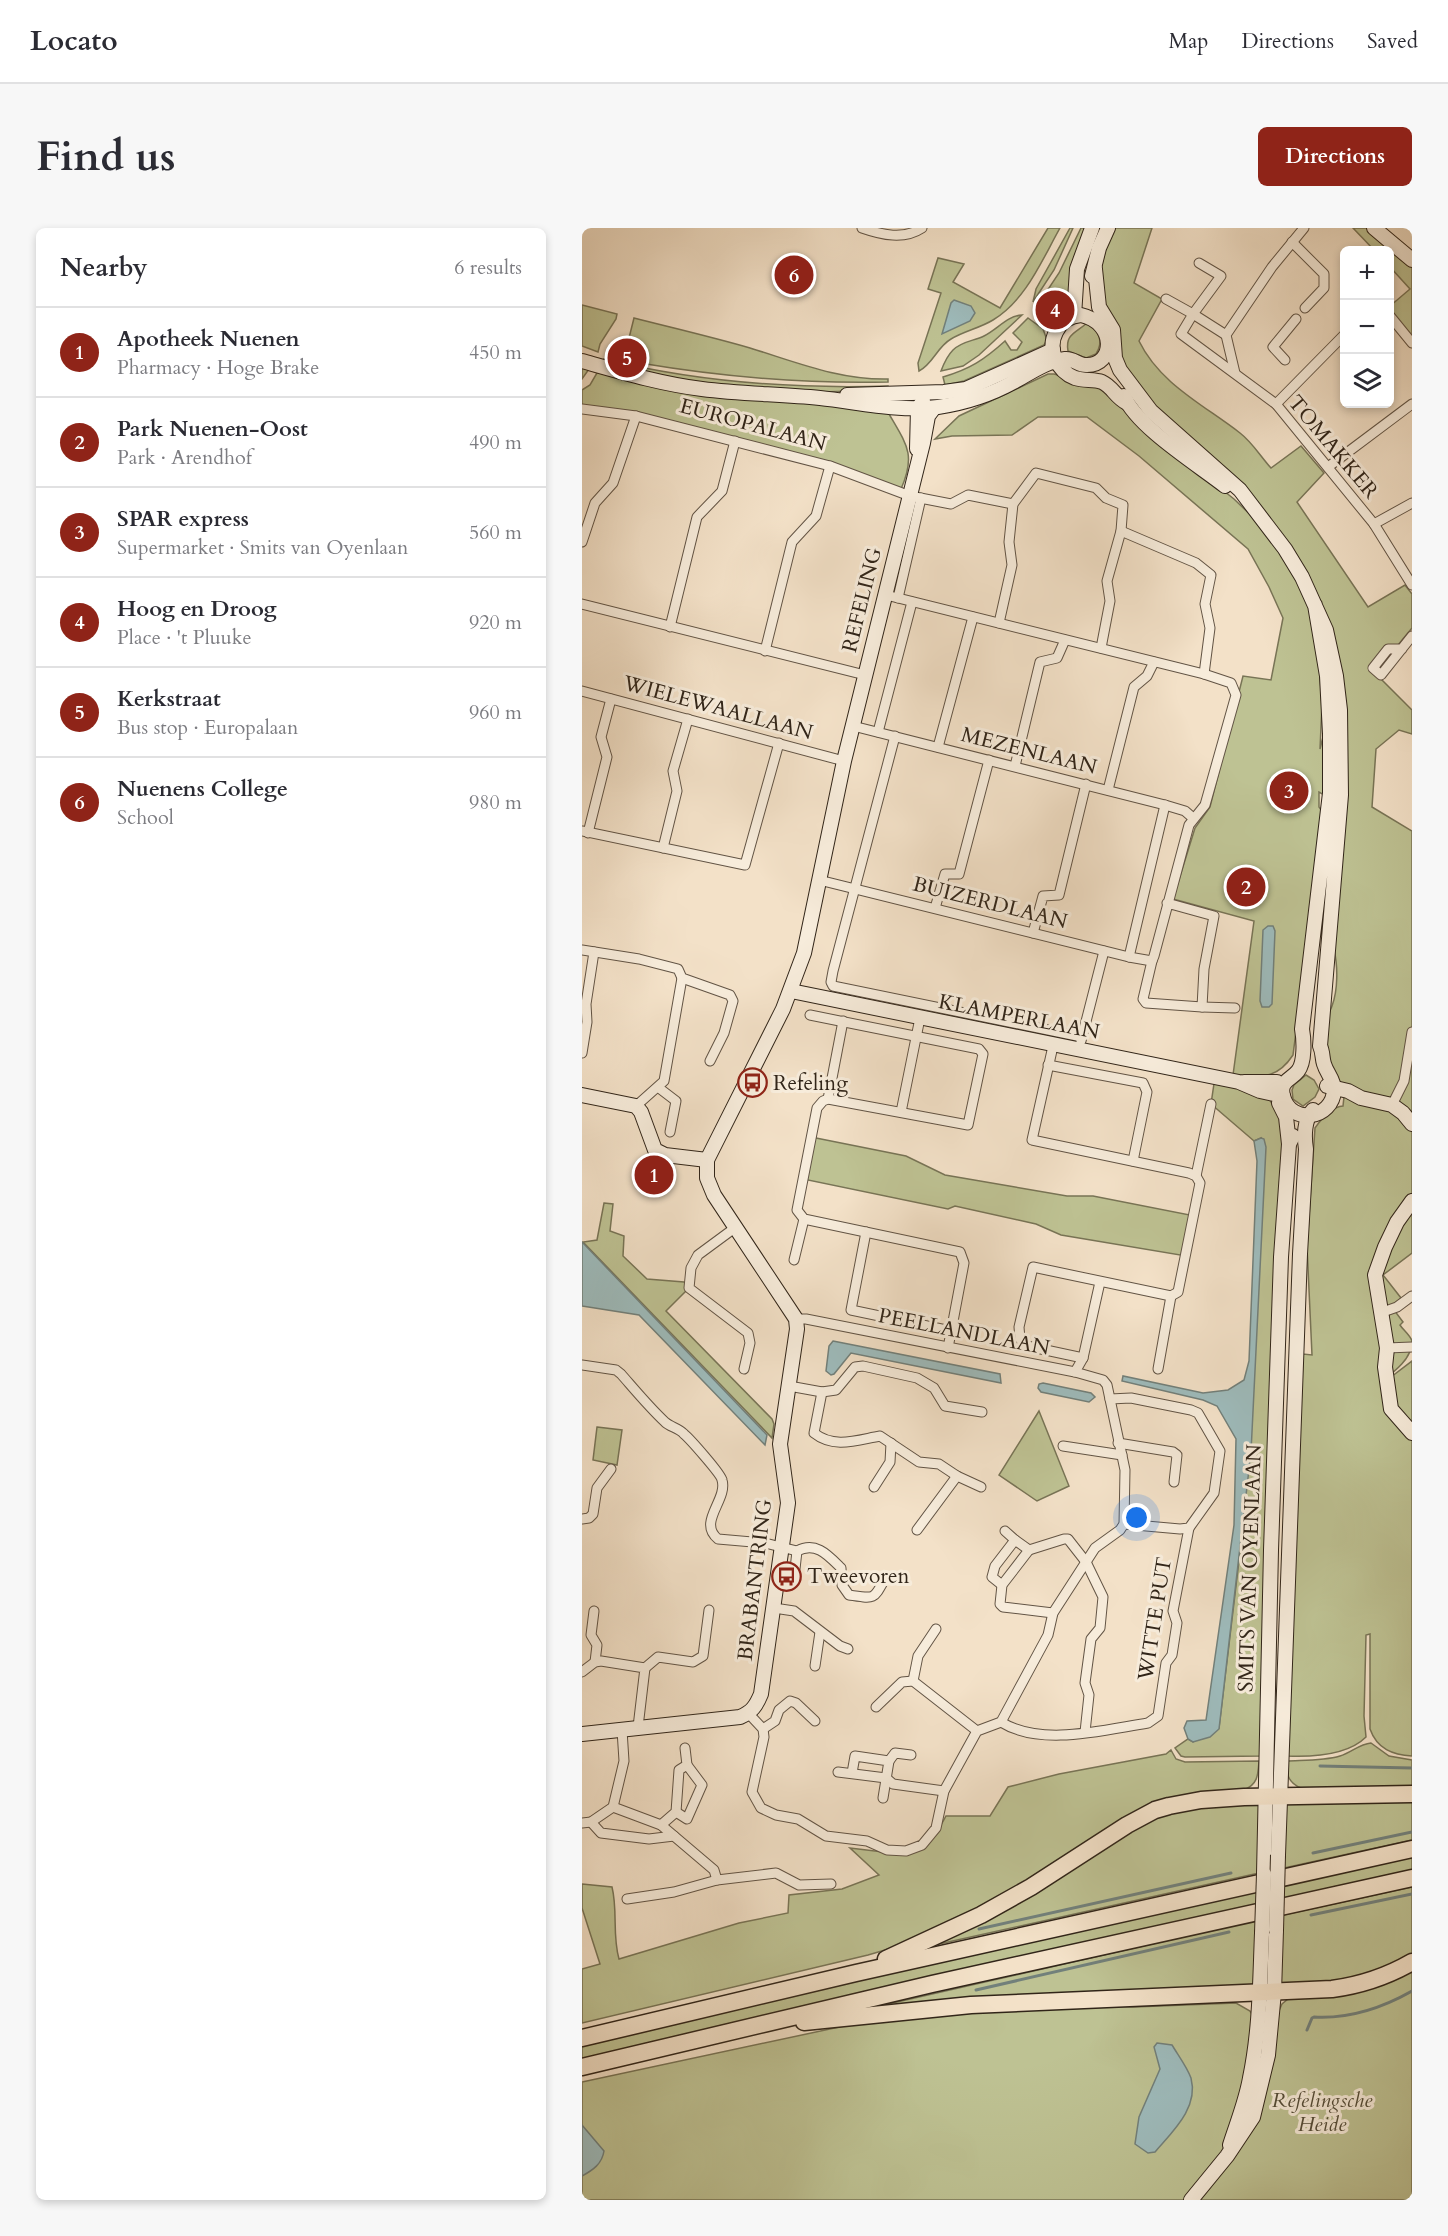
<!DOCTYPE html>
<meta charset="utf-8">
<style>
body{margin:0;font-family:Cardo,serif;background:#f7f7f7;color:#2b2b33}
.controls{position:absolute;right:18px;top:18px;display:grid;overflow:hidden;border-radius:9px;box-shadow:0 3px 9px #0003}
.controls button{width:54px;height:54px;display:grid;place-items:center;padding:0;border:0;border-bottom:2px solid #e1e1e2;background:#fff;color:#2b2b33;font:30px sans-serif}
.you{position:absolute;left:555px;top:1290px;width:21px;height:21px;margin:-15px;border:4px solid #fff;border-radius:50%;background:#1a73e8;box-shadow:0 0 0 9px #1a73e833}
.badge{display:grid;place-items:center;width:39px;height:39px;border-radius:50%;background:#8f2418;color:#fff;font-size:20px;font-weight:700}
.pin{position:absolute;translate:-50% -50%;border:3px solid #fff;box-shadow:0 2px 6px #0006}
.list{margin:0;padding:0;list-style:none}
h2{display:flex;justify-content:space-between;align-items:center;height:78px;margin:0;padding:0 24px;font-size:26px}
h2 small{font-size:20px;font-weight:400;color:#7c7c81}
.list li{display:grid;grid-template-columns:39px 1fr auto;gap:18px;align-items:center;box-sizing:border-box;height:90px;padding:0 24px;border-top:2px solid #e1e1e2}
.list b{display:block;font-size:22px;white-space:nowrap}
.list p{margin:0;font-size:20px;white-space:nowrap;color:#7c7c81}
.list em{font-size:20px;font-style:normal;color:#7c7c81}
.icon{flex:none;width:33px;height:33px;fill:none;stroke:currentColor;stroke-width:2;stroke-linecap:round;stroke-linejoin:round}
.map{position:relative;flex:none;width:830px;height:1972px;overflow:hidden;border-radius:9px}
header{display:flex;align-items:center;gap:36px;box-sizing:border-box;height:84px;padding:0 30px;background:#fff;border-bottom:2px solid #e1e1e2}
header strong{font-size:28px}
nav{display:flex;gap:33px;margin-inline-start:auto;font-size:21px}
.intro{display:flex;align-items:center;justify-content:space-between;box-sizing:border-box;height:144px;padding:0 36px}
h1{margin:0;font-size:42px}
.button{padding:15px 27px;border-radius:9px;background:#8f2418;color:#fff;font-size:21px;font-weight:700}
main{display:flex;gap:36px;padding:0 36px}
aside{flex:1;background:#fff;border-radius:9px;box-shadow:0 3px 9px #0003}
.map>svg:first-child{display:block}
.green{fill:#bec293;stroke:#787456;stroke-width:1.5}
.water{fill:#9ebcbd;stroke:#72807b;stroke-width:1.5}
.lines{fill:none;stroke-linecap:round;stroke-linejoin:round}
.stream{stroke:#72807b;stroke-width:3}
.street-casing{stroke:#625445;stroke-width:11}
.secondary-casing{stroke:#312519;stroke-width:16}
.highway-casing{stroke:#312519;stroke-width:19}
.street{stroke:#f7ecdb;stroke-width:9}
.secondary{stroke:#f7ecdb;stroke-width:14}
.highway{stroke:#f3e1c8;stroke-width:16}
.secondary-bridge-casing{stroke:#312519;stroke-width:16;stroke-linecap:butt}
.secondary-bridge{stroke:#f7ecdb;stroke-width:14}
.labels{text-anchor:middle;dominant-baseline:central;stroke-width:6;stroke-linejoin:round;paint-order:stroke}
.street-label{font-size:21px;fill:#312519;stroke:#f7ecdb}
.poi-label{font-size:21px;fill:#312519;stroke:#f7ecdb;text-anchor:start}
.park-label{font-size:21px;font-style:italic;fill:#544c38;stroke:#f7ecdb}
</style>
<header>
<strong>Locato</strong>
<nav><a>Map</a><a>Directions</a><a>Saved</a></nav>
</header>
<div class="intro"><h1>Find us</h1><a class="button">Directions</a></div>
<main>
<aside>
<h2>Nearby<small>6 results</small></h2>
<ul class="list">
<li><span class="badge">1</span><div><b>Apotheek Nuenen</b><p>Pharmacy · Hoge Brake</p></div><em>450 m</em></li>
<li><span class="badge">2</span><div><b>Park Nuenen-Oost</b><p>Park · Arendhof</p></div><em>490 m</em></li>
<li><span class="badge">3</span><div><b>SPAR express</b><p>Supermarket · Smits van Oyenlaan</p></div><em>560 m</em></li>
<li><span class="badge">4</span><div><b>Hoog en Droog</b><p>Place · 't Pluuke</p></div><em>920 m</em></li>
<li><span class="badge">5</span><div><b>Kerkstraat</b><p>Bus stop · Europalaan</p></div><em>960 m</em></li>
<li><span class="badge">6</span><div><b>Nuenens College</b><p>School</p></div><em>980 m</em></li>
</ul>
</aside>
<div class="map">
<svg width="830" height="1972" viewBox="0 0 830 1972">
<rect width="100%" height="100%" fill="#f3e1c8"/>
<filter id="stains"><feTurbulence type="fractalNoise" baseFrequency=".00333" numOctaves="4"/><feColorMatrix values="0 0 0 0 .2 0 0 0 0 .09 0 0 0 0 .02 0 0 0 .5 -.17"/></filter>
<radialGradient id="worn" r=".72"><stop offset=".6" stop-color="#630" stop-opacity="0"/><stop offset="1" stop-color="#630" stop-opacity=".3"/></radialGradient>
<!-- green -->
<g class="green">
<path d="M466,0H478C460,32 444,72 411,92C398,100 382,103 369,111C355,119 351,136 337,143L336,135L359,65L346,61L356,30L382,36L371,54L418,80Z"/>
<path d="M488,0H491L472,42L451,74L454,61Z"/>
<path d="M499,0H505L489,82L477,91L460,88L453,81L477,45Z"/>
<path d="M533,0H570L552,55L580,71L557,113C578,156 622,177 658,205C670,214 679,229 689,240L719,218L742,245L715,274L786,379L823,357L830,366V400L816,417L788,440L830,482V506L817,502L794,521L790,579L830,603V1025L801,1047L819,1070L809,1078L821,1094L818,1097C821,1102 828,1107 830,1113C830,1131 812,1144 800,1153L830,1211V1528C811,1527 795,1521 788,1501V1406L784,1407L782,1488L784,1509C765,1528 730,1529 705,1528L721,1126L730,1127L725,1018L733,900C740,890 749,879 761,878L763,859C746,846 742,807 746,787C746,786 750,779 750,778C756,762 756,738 752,722L761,570L733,363L716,330L688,291L571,180L547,151L525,86L518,42L527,10Z"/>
<path d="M771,0H786L830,35V109L808,82V78L828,61L808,39V22H792Z"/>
<path d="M0,77L35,86L34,91L18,116L16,124L0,118Z"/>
<path d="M440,87L397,127L381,138L359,143C362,135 365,128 371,122C380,113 392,113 402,108C416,101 425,88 440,87Z"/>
<path d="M52,90C91,100 130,109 168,120C214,134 257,152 306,151V154C222,156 141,149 58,135L59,130L43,126Z"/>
<path d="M446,90L461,101L465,112L462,117L382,153L363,157L361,149C388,141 402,132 423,113L429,122H435L440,114L431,105Z"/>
<path d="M505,95C517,102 522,113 514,126L504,130L486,123C483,106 494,105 505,95Z"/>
<path d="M22,131C115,154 210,161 306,158V162L239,164L103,154L21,134Z"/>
<path d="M0,137L16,141L306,180L307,186C325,217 334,227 319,261L273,244L0,178V162L8,157L15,145L7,141L0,151Z"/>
<path d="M466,146H472L516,158L524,164L557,196L652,271L680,298L707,336L724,368L735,404L740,477L738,521L742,505V567L737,564V579L742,586L711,827C694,853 678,848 651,847L672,693L591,671L613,600L628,579L661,448L689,452L701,390L687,359L666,321L557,228L505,189H456L430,207L370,208L353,211L377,188Z"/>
<path d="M724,847L732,852L737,861L733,869L721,878L711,871L710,862L712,857Z"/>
<path d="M633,849L686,869L702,896L679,1501L678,1528L603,1529L599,1528L593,1520L606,1511L611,1514L637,1500L662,1291L679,910L672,913L629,876Z"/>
<path d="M229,909L324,928L363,947L485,968H511L613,988L604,1028L479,1007L454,996L373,978L366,981L221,951Z"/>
<path d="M22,975L31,976L28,1003L42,1008L41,1028L65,1051L102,1054L107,1060L84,1083L190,1191L192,1196L190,1210L1,1014L15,1012Z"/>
<path d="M830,1133V1197L814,1181L809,1149Z"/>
<path d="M457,1183L487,1258L455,1273L417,1247Z"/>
<path d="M15,1199L40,1202L35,1237L11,1232Z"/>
<path d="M789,1515L807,1528L830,1532V1559L719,1560C706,1555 704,1545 704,1533C722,1532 741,1533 758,1528C769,1525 777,1516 789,1515Z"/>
<path d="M589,1522L594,1531L603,1534L677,1533C676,1547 676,1556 662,1562L608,1566L421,1668L310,1720L286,1727L0,1795V1741L18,1736L0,1680V1656L30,1659C36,1683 30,1707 37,1731L157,1695L206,1685L207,1667L260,1661L297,1647L268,1620L326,1627L354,1606L364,1588H408L426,1559L477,1546L584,1526Z"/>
<path d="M830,1570V1612L702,1640L703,1575Z"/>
<path d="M679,1574L677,1645L339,1720L588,1582Z"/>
<path d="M830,1626V1645L0,1833V1815Z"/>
<path d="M830,1659V1730L784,1752L697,1756L701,1687Z"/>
<path d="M675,1692V1759L271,1784Z"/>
<path d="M830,1742V1972H0V1854L290,1792L488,1777L552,1779L654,1775L668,1783L671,1788L683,1772L696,1785L700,1776L706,1771Z"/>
</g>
<!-- water -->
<g class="water">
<path d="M372,72L389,78L393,85L388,93L360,106L369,75Z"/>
<path d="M686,698H691L693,703L690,776L687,779H680L678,773L681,702Z"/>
<path d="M679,910L682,911L684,919L669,1224L637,1501L628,1509L611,1514L606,1511L602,1500L605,1493L624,1492L652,1297L654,1211L635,1178L621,1172L540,1153L541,1148L621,1165L646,1162L662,1152L667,1133L675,933L672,913Z"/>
<path d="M0,1014L185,1207L183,1217L57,1087L0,1078Z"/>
<path d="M251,1113L418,1146L419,1155L269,1125L252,1146L249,1147L244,1143L247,1118Z"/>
<path d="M461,1155L509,1165L513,1169L507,1174L459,1164L456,1160L457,1156Z"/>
<path d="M575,1815L590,1817C596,1827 605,1839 609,1850C617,1880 590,1904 573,1924L566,1925L553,1916L557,1889L578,1841L572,1819Z"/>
<path d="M0,1897L22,1923C20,1936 11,1942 0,1948Z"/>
</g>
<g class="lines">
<!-- stream -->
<g class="stream">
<path d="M738,1538L830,1540"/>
<path d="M731,1625L830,1604"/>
<path d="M729,1687L830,1666"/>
<path d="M397,1701L649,1645"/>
<path d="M394,1762L647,1704"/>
<path d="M725,1802L730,1790L732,1789C767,1791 800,1780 830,1763"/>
</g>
<defs>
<g id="street">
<path d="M280,0C300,7 322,12 340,0"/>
<path d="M710,14L742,46V60L723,80"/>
<path d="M617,35L639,48L611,86L644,107"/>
<path d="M584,71L611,86L599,106L694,176L792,296L830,357"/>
<path d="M808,88L830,115"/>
<path d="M703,132L691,119L714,91"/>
<path d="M653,145L644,107L690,39L722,0"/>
<path d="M694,176L762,107"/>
<path d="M0,181L54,188L248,238L328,268L369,276L386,267L431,276"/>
<path d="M746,239L830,176"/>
<path d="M792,296L830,275"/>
<path d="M539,303L614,335L629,347L623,376L628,400L622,446"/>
<path d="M0,314L13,275L31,255L54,188"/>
<path d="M304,367L622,446L649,455L654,467L623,577L607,597L572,728L570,733L561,771L564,775L620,779L622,741L632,688L585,675"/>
<path d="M316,370L339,270"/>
<path d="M0,376L283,447"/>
<path d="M417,395L430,337L427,314L431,276L454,245L514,260L524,270L541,277L539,303L525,353L528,373L519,420"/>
<path d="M88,399L115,289L140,263L153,213"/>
<path d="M820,421H806L791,440L799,447L830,408"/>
<path d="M183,423L210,314L234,288L248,238"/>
<path d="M0,463L262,533"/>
<path d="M271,498L583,577L603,583L611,590"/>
<path d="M296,504L330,374"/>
<path d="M313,508L251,743L249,754L251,758L500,809"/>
<path d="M356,519L391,389"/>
<path d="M433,538L458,434L475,430L483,412"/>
<path d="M526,562L552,459L565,448L572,434"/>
<path d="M0,603L163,637L197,515"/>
<path d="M6,605L25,529L19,509L29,471"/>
<path d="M81,620L95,563L91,543L106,491"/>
<path d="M237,652L547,729L570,733"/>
<path d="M353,680L363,646H377L407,532"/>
<path d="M451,705L461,668L477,667L504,556"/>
<path d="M0,722L57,731L96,741L100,750L148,767L151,773L142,805L128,833"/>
<path d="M547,729L583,577"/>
<path d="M620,779L653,780"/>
<path d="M228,787L397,821L401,826L386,897L246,871L241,873L235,880L215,982L222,991L378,1024L382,1035L366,1120"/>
<path d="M499,813L522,723"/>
<path d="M471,818L450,912L607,945L614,948L618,955L596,1064L589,1068L451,1039L437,1099L438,1111L445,1118L501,1130"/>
<path d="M0,825L5,794L4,776L12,724"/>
<path d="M466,837L561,855L565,864L551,933"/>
<path d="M77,860L94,873L88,904"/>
<path d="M246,871L261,793"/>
<path d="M810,877L822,853L830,804"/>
<path d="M54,878L82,853L100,750"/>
<path d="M319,884L338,790"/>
<path d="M614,948L629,876"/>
<path d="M154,999L116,1027L109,1040L107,1060L166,1105L168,1115L162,1141"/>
<path d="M284,1004L269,1082L369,1103"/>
<path d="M212,1032L222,991"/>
<path d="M798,1085L815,1079L830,1068"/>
<path d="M805,1120L830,1119"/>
<path d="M0,1137L34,1142L39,1146C53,1162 67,1179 83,1194C88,1199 97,1200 102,1206C108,1211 139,1246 140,1252C146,1272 115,1294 136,1311L183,1315L215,1323C234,1313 246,1327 259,1340L260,1357L267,1367C294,1371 291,1372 304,1349"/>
<path d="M576,1141L589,1068"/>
<path d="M493,1144L501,1130L518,1054"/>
<path d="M207,1158L240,1164L254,1162L273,1139L281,1138L335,1150L352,1160L363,1178L400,1184"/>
<path d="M240,1164L232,1205C252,1221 275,1212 298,1208L337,1234L357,1236L375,1248L399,1259"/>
<path d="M528,1171L549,1170L609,1182L616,1185L638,1223L632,1265L607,1300L598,1301L542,1296"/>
<path d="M536,1215L591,1224L595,1227L592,1254"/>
<path d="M481,1218L540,1227"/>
<path d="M292,1259L308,1234L309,1215"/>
<path d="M0,1291L7,1290L11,1286L15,1260L29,1241"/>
<path d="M335,1302L375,1248"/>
<path d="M423,1303L433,1312L447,1322L482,1311H486L504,1334L521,1369L518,1400L509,1411L503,1455L507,1467L503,1504"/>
<path d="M447,1322L420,1357L418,1376L421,1379L471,1385"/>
<path d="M213,1341L215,1323"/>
<path d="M420,1357L410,1349L413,1338L433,1312"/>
<path d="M192,1380L212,1383L258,1418L266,1421"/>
<path d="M12,1383L9,1407L15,1417L13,1434"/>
<path d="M233,1438L238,1404"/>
<path d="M63,1440L76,1429L111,1434L121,1428L127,1382"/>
<path d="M0,1444L13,1434L19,1433L63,1440L56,1499"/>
<path d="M331,1453L336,1428L354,1401"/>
<path d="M294,1479L320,1454L331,1453L395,1503"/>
<path d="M167,1486L181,1501L182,1509L170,1564L179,1580L194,1587L216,1591L244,1608L285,1613L305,1622L324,1623L340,1617L354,1600L362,1563L395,1503L419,1494L466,1407L471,1385L513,1320L538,1302L542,1296L543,1242L525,1157L521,1152L493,1144L224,1091H214"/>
<path d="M419,1494C459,1519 521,1502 566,1495L576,1488L584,1435L590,1427L595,1395L591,1383L607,1300"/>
<path d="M181,1501L193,1493L197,1482L208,1473L214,1475L233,1493"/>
<path d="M307,1533L313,1525L329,1527"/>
<path d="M256,1544L304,1550L311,1556L362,1563"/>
<path d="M270,1545L273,1528L307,1533L301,1570"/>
<path d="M31,1579L79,1597L132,1642L135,1652"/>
<path d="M94,1584L105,1591L120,1557L105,1537"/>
<path d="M9,1594L19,1605L67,1611L92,1608"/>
<path d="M0,1595L9,1594L31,1579L42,1533L40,1502"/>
<path d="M79,1597L94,1584L97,1542L105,1537L103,1520"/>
<path d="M45,1671L92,1664L135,1652L194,1645L217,1657L249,1656"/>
</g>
<g id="secondary">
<path d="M792,0L830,32"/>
<path d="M513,41L517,79L531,102L533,130L538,142L569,183L658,262L703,321L720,349L744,402L754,448L758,482L759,567L738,818C741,824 740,830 742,836C745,846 752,851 752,862C751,891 709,898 701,868C697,853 709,852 716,843C723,834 722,812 720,801L748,565V506L745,448L733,377"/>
<path d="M510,48L517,20L526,0"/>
<path d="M492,88L495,41L510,0"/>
<path d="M0,133C39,144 79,156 120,161C159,166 198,166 238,170C276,174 317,184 356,179C384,175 413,165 437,151C451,143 466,133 483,131C491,130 496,137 504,137C533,138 535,95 499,87C488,88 479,93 474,104C465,121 475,143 493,150C502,153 512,151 520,154C531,159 533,169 545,175"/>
<path d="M265,167L362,164L384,161L471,122"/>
<path d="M542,168C555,199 615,236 643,258"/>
<path d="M335,221L336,180L341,173"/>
<path d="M209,763L657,854L678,863L701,868"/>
<path d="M662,854H695"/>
<path d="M745,858L766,863L779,870L810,877L821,885L830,896"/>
<path d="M0,867L54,878L59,884L73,922L83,927L125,932"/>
<path d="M697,875L704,889L707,916"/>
<path d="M830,973L815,994L803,1019L793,1047L805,1120L803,1139L809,1181L830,1205"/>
<path d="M0,1506L158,1489C170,1484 174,1478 179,1466L206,1275L198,1216L215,1101L214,1091L132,967L125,950V932L201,781L222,725L262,533L341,215L346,188L352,180"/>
<path d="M696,1627L718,1026L724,921C722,909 722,891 731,882"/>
<path d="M682,1646L689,1322L699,1029L707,916L711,908"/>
<path d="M648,1917C655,1895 664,1873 668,1850C678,1802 678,1754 680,1705"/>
<path d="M609,1972L645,1928L671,1889L686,1827L692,1764L694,1702"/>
</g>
<g id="highway">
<path d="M304,1731L399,1687L449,1659L545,1597L573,1582L587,1578L619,1572L662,1569L830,1566"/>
<path d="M222,1794L389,1777L750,1761C780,1757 804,1749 830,1734"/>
<path d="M0,1810L274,1745L830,1621"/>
<path d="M0,1839L350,1756L830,1650"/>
</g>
</defs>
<!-- street casing -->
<use href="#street" class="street-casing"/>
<!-- secondary casing -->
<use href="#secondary" class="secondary-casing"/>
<!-- highway casing -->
<use href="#highway" class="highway-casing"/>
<!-- street -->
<use href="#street" class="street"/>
<!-- secondary -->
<use href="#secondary" class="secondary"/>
<!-- highway -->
<use href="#highway" class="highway"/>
<defs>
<g id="secondary-bridge">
<path d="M694,1702L696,1627"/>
<path d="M680,1705L682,1646"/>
</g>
</defs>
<!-- secondary-bridge casing -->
<use href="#secondary-bridge" class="secondary-bridge-casing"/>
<!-- secondary-bridge -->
<use href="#secondary-bridge" class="secondary-bridge"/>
</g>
<!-- icons -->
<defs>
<symbol id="bus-ring" viewBox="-11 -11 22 22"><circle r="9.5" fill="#f7ecdb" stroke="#8f2418" stroke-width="1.5"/><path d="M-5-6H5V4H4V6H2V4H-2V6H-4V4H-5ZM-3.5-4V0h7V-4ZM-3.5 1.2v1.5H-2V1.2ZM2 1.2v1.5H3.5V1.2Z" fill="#8f2418"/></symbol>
</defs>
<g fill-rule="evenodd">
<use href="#bus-ring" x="154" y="838" width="33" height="33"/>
<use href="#bus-ring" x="188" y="1332" width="33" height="33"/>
</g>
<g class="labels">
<!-- street labels -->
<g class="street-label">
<text transform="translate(171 197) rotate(15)">EUROPALAAN</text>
<text transform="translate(751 219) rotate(50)">TOMAKKER</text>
<text transform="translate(280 372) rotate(-76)">REFELING</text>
<text transform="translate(136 480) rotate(15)">WIELEWAALLAAN</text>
<text transform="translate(447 523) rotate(14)">MEZENLAAN</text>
<text transform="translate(408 675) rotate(14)">BUIZERDLAAN</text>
<text transform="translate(437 789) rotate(11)">KLAMPERLAAN</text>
<text transform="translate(382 1104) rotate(11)">PEELLANDLAAN</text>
<text transform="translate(668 1340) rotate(-88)">SMITS VAN OYENLAAN</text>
<text transform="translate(173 1352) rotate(-83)">BRABANTRING</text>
<text transform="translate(573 1391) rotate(-81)">WITTE PUT</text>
</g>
<!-- poi labels -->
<g class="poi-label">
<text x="191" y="855">Refeling</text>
<text x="225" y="1348">Tweevoren</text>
</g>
<!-- park labels -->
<g class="park-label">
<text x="740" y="1872">Refelingsche<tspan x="740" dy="24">Heide</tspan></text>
</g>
</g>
<rect width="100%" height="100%" filter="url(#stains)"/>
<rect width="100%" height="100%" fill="url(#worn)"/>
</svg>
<div class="controls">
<button>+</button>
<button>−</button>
<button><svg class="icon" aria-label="layers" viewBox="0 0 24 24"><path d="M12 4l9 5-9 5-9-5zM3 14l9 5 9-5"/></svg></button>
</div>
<div class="you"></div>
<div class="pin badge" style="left:72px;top:947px">1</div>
<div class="pin badge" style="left:664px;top:659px">2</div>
<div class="pin badge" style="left:707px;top:563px">3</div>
<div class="pin badge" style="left:473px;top:82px">4</div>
<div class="pin badge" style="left:45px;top:130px">5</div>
<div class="pin badge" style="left:212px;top:47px">6</div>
</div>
</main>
